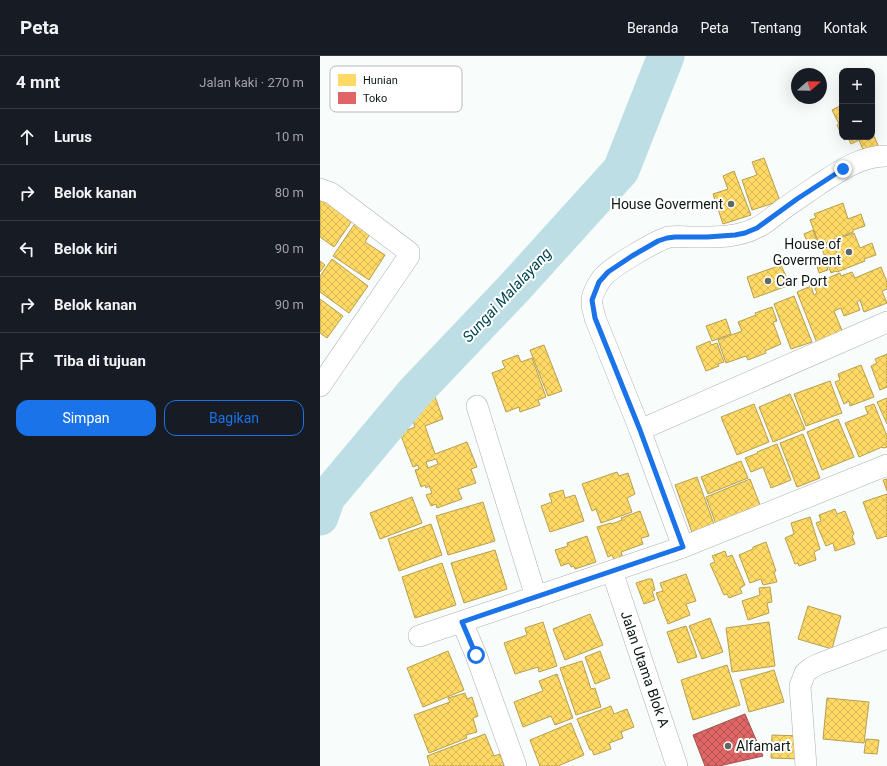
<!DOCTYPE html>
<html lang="id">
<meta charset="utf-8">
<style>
body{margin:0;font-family:Roboto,sans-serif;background:#20242c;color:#f1f3f6}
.controls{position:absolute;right:12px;top:12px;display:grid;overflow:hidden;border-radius:8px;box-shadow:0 4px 16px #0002}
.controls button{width:36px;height:36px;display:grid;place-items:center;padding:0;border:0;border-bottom:1px solid #363941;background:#171b24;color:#f1f3f6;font:20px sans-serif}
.compass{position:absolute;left:471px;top:12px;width:36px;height:36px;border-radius:50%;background:#171b24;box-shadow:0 4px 16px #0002;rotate:70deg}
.stop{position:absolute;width:12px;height:12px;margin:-9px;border:3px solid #1a73e8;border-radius:50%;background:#fff}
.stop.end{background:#1a73e8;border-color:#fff;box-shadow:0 1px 4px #0008}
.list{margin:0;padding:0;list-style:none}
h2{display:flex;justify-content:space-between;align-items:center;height:52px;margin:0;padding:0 16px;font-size:17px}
h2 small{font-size:13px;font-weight:400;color:#9ea1a6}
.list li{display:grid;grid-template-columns:26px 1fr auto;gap:12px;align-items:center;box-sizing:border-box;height:56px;padding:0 16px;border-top:1px solid #363941}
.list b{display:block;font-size:15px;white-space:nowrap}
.list em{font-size:13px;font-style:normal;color:#9ea1a6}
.actions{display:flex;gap:8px;padding:12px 16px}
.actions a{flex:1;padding:9px 0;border:1px solid #1a73e8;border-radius:12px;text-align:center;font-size:14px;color:#1a73e8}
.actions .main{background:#1a73e8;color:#fff}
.icon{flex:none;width:22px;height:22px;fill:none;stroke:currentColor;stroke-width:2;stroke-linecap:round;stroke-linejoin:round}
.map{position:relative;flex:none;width:567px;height:710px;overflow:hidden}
header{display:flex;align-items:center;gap:24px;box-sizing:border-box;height:56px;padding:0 20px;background:#171b24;border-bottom:1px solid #363941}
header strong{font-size:19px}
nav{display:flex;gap:22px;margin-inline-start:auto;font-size:14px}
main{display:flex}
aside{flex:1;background:#171b24}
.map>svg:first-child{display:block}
.homes{fill:url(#homes-cross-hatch);stroke:#b79f4d;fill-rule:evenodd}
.shops{fill:url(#shops-cross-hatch);stroke:#a14f4d}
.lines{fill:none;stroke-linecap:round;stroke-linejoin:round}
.river{stroke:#bcdee4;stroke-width:37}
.minor-casing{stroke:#abb2ae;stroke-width:22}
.minor{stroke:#fefffe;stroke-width:21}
.route{stroke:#1a73e8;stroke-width:5}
.poi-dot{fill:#606864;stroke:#fff;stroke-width:1.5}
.labels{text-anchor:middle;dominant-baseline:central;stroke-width:4;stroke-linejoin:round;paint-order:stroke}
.poi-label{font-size:14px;fill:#0e1914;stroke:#fff;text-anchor:end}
.street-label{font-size:14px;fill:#0e1914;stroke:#fff}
.water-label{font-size:15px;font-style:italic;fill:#004752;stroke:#fff}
.key{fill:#fff;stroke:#b7bab8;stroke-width:1}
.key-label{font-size:11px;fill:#0e1914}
</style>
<header>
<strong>Peta</strong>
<nav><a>Beranda</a><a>Peta</a><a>Tentang</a><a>Kontak</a></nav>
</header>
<main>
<aside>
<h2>4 mnt<small>Jalan kaki · 270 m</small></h2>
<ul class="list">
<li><svg class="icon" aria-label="ahead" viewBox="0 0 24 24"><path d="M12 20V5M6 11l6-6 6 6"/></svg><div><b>Lurus</b></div><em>10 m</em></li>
<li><svg class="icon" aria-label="right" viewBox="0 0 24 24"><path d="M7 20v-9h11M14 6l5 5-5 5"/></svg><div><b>Belok kanan</b></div><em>80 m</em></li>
<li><svg class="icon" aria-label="left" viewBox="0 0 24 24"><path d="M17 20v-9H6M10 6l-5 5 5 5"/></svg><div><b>Belok kiri</b></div><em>90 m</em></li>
<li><svg class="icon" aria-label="right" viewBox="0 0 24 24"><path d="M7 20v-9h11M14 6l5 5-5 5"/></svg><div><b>Belok kanan</b></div><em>90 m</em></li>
<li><svg class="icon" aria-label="arrive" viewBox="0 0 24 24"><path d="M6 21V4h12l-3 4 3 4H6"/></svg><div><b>Tiba di tujuan</b></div></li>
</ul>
<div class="actions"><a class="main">Simpan</a><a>Bagikan</a></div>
</aside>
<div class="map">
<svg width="567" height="710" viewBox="0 0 567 710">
<defs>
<pattern id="homes-cross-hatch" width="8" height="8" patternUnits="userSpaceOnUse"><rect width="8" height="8" fill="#ffd966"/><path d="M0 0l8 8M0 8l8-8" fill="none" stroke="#d9ba58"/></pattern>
<pattern id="shops-cross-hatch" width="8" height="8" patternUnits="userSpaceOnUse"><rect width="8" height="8" fill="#e06666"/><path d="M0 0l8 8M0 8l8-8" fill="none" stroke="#b45353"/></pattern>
</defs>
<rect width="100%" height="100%" fill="#f8fcfa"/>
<!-- homes -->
<g class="homes">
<path d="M522,49V80L517,69L519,68L512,54Z"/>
<path d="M552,76L558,89L544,96L539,84L531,88L528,82L524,84L523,81H552Z"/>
<path d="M444,102L460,145L432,154L422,124L437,119L432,106Z"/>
<path d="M414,115L431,159L403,168L393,138L408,133L403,120Z"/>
<path d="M0,142L34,162L14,191L0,181Z"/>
<path d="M523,147L528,163L541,158L545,170L533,174V176L505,187V186L499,188L490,164L496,162L494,158Z"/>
<path d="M38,163L53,173L45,186L65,199L49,224L13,200Z"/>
<path d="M493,174L498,188L489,191L484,178Z"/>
<path d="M534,177L540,192L552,187L556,199L544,203L545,205L517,216L516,215L511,217L502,193L508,191L506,187Z"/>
<path d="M12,203L48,230L29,257L0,236V220Z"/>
<path d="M504,203L508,214L499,217L496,207Z"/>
<path d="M0,205L5,209L0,216Z"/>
<path d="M461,209L470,229L434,242L427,221Z"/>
<path d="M561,211L567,226V233L562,235L567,247L544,256L540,244L537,246L540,254L524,260L521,252L514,255L523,277L497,287L477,236L491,230L494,239L497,237L493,228L520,217L521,220L532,216L535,222Z"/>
<path d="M474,240L492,286L471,293L454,248Z"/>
<path d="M0,243L23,260L7,282L0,277Z"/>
<path d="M452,251L457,265L453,266L461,288L445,295L446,297L428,304L426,300L406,307L398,284L422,275L418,266L436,259L435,257Z"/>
<path d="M406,263L411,278L392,285L386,270Z"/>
<path d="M390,285L391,289L397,287L404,306L398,308L399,310L386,315L376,291Z"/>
<path d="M224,289L242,335L228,340L210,294Z"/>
<path d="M567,298V331L560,334L551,310L557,307L555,303Z"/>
<path d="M198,299L201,306L212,302L226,341L218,344L220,349L200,356L199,351L186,356L172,317L185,312L182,305Z"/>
<path d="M541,309L554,341L530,350L529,345L524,348L515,326L520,324L518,318Z"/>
<path d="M510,325L522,357L486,370L474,338Z"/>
<path d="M114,338L123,363L105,370L115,398L147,386L157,411L151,413L156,427L138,433L142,443L117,452L116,448L111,450L106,439L112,437L109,430L106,432L105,429L101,431L95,414L99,413L98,409L93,411L80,377L95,371L87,348ZM116,403L118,408L108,412L106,406Z"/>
<path d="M470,338L485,373L453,386L439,351Z"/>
<path d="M567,342V368L557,346Z"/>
<path d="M434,348L449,386L417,399L401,361Z"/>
<path d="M554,348L567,380V391L563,392L562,391L539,401L525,367L548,358L545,351Z"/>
<path d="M518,363L534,401L502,414L487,376Z"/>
<path d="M483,378L500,422L477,431L460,387Z"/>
<path d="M457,388L471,424L451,432L443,411L431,416L425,402L438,397L437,396Z"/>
<path d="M421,405L428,422L388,438L381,421Z"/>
<path d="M297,416L299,420L308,417L315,438L307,442L312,456L281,467L276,453L272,455L262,428Z"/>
<path d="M377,421L395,471L373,479L355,429Z"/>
<path d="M430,423L442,454L397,471L386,441Z"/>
<path d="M567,423V435L563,424Z"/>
<path d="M243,434L245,442L255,439L264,465L230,476L221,450L232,446L229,438Z"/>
<path d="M567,438V480L557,483L543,446Z"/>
<path d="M92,441L102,467L60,483L50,457Z"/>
<path d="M163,446L175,485L128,499L116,460Z"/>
<path d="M515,453L517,458L525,455L534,478L532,480L535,488L515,495L513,487L506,490L496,467L501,465L499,459Z"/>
<path d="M320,455L329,480L321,482L323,488L301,496L303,502L295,506L292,499L288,501L277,471L291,467L292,468L302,464L301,462Z"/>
<path d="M490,461L500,493L494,496L496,504L479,510L478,507L475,508L465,482L474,478L471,467Z"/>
<path d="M111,468L122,499L79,515L68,483Z"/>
<path d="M267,480L276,506L255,513L254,510L251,511L249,507L241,510L235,494L248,490L247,487Z"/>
<path d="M446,486L456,515L454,516L457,526L443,529L441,523L430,527L419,499L433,493V491Z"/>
<path d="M175,494L187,533L144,547L131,507Z"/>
<path d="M405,495L407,501L412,499L425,529L420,532L422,537L409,542L407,538L404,539L390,508L395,506L392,500Z"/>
<path d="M122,507L136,549L95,562L82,521Z"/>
<path d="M366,518L376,545L366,548L370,559L348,568L336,537L343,535L340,527Z"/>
<path d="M328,523H332L335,534L332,535L335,544L324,548L316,527Z"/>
<path d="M450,531L452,546L447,547L449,557L428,564L422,545L440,539L439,532Z"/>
<path d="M488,550L521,560L512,593L478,583Z"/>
<path d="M270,558L283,589L245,604L233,573Z"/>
<path d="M390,562L403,596L382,603L369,570Z"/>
<path d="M223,566L237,610L219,616L218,611L195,618L184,587L207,579L205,572Z"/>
<path d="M449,566L455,610L412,616L406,572Z"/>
<path d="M366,570L377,601L358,607L347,576Z"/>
<path d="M128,595L144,634L103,651L87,612Z"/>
<path d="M280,595L290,622L275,628L265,601Z"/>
<path d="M262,605L271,633L275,632L281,651L256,659L240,612Z"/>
<path d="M407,609L420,649L373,664L361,624Z"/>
<path d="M454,614L464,646L429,656L420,624Z"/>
<path d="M237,618L253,662L235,669L231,660L203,671L194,646L223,635L219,625Z"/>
<path d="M145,637L147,643L152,641L158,660L153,662L157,676L146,679L147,682L109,697L94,659L130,646L128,642Z"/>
<path d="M507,642L549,646L544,687L503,683Z"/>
<path d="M291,650L294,658L307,653L314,671L301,676L303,682L289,687L291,693L274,699L272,694H270L257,663Z"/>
<path d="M251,667L264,699L238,710H220L210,684Z"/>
<path d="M165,678L174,700L180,698L184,710H110L107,700Z"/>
<path d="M452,679L483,680L482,703L451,702Z"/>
<path d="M546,683L559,684L557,698L544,697Z"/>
</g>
<!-- shops -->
<path class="shops" d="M425,658L443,700L399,710H385L373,679Z"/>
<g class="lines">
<!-- river -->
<path class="river" d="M0,461L7,441L95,336L195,231L301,114L346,0"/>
<defs>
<g id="minor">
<path d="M0,133L11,137L89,196V200L0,330"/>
<path d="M157,350L216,541"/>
<path d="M320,374L567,266"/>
<path d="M363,491L320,374L275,262C274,256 271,249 272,244C272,238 280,224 284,220C293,210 337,184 349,181C357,180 365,181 373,181C394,181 417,182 436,172C444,169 451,162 458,157C471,147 485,138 498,129C518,116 542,99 567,100"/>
<path d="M292,515L357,710"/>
<path d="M142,566L156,599L196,710"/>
<path d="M99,580L363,491L567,409"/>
<path d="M486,710L480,630L485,617L491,612L499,608L567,582"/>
</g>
</defs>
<!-- minor casing -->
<use href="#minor" class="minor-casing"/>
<!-- minor -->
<use href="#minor" class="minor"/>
</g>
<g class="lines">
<!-- route -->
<path class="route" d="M156,599L142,566L363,491L320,374L275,262L272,244L279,226L288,216L312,200L338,185L347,182L355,181H387L415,179L425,177L437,172L477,143L523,113"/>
</g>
<!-- markers -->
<g class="poi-dot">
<circle cx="411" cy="148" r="4"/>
<circle cx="529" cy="196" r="4"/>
<circle cx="448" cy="225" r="4"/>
<circle cx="408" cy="690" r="4"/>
</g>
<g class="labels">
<!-- poi labels -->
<g class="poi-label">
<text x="403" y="148">House Goverment</text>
<text x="521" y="188">House of<tspan x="521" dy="16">Goverment</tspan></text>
<text x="456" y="225" text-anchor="start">Car Port</text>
<text x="416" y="690" text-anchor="start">Alfamart</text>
</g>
<!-- street labels -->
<g class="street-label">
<text transform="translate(325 613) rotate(71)">Jalan Utama Blok A</text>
</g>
<!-- water labels -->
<g class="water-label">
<text transform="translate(187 239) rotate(-47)">Sungai Malalayang</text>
</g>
</g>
<!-- legend -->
<rect x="10" y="10" width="132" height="46" rx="6" class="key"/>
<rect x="18" y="18" width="18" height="12" fill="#ffd966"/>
<rect x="18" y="36" width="18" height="12" fill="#e06666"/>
<g class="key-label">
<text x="43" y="28">Hunian</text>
<text x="43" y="46">Toko</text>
</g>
</svg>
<div class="controls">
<button>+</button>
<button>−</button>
</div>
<svg class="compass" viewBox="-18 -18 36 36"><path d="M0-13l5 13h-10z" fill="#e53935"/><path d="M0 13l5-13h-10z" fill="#9ea1a6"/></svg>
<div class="stop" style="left:156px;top:599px"></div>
<div class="stop end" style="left:523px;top:113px"></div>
</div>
</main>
